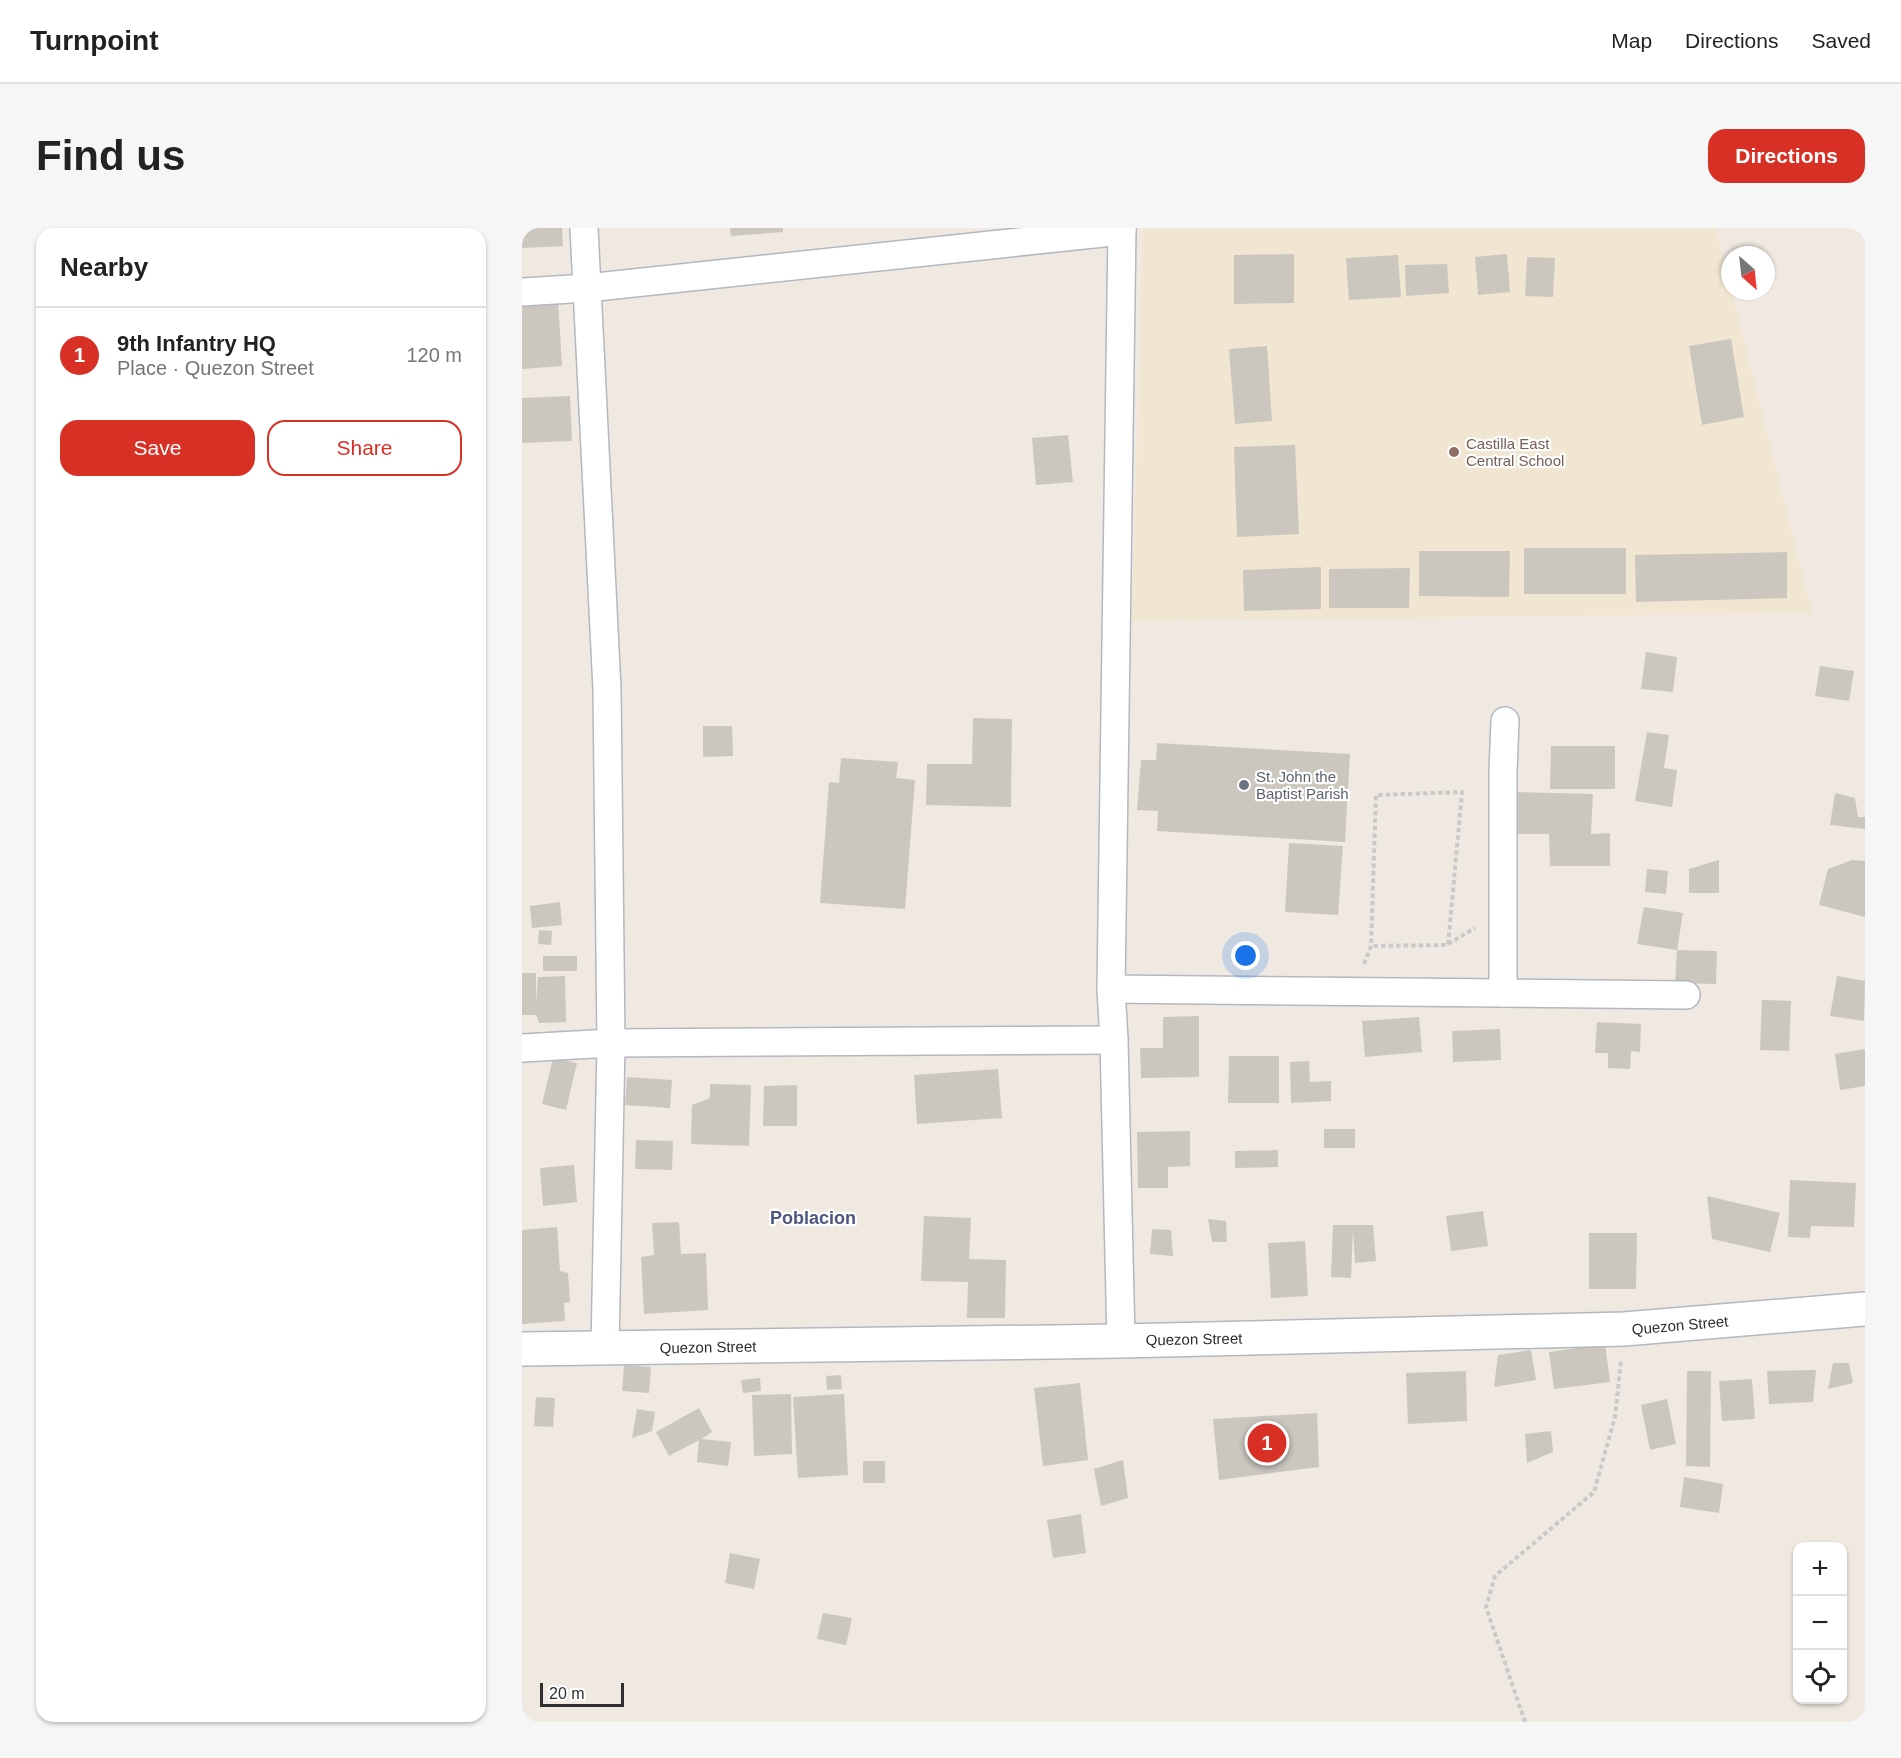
<!DOCTYPE html>
<meta charset="utf-8">
<style>
body{margin:0;font-family:Arial,sans-serif;background:#f6f6f6;color:#222}
.controls{position:absolute;right:18px;bottom:18px;display:grid;overflow:hidden;border-radius:12px;box-shadow:0 2px 4px #0004}
.controls button{width:54px;height:54px;display:grid;place-items:center;padding:0;border:0;border-bottom:2px solid #e0e0e0;background:#fff;color:#222;font:30px sans-serif}
.compass{position:absolute;left:1199px;top:18px;width:54px;height:54px;border-radius:50%;background:#fff;box-shadow:0 2px 4px #0004;rotate:153deg}
.scale{position:absolute;left:18px;bottom:15px;width:84px;box-sizing:border-box;padding-left:6px;border:3px solid #2e2e2e;border-top:0;font-size:16px;line-height:21px;white-space:nowrap;color:#2e2e2e;-webkit-text-stroke:4px #fff;paint-order:stroke}
.you{position:absolute;left:724px;top:728px;width:21px;height:21px;margin:-15px;border:4px solid #fff;border-radius:50%;background:#1a73e8;box-shadow:0 0 0 9px #1a73e833}
.badge{display:grid;place-items:center;width:39px;height:39px;border-radius:50%;background:#d93025;color:#fff;font-size:20px;font-weight:700}
.pin{position:absolute;translate:-50% -50%;border:3px solid #fff;box-shadow:0 2px 6px #0006}
.list{margin:0;padding:0;list-style:none}
h2{display:flex;justify-content:space-between;align-items:center;height:78px;margin:0;padding:0 24px;font-size:26px}
h2 small{font-size:20px;font-weight:400;color:#767676}
.list li{display:grid;grid-template-columns:39px 1fr auto;gap:18px;align-items:center;box-sizing:border-box;height:96px;padding:0 24px;border-top:2px solid #e0e0e0}
.list b{display:block;font-size:22px;white-space:nowrap}
.list p{margin:0;font-size:20px;white-space:nowrap;color:#767676}
.list em{font-size:20px;font-style:normal;color:#767676}
.actions{display:flex;gap:12px;padding:18px 24px}
.actions a{flex:1;padding:14px 0;border:2px solid #d93025;border-radius:18px;text-align:center;font-size:21px;color:#d93025}
.actions .main{background:#d93025;color:#fff}
.icon{flex:none;width:33px;height:33px;fill:none;stroke:currentColor;stroke-width:2;stroke-linecap:round;stroke-linejoin:round}
.map{position:relative;flex:none;width:1343px;height:1494px;overflow:hidden;border-radius:18px}
header{display:flex;align-items:center;gap:36px;box-sizing:border-box;height:84px;padding:0 30px;background:#fff;border-bottom:2px solid #e0e0e0}
header strong{font-size:28px}
nav{display:flex;gap:33px;margin-inline-start:auto;font-size:21px}
.intro{display:flex;align-items:center;justify-content:space-between;box-sizing:border-box;height:144px;padding:0 36px}
h1{margin:0;font-size:42px}
.button{padding:15px 27px;border-radius:18px;background:#d93025;color:#fff;font-size:21px;font-weight:700}
main{display:flex;gap:36px;padding:0 36px}
aside{flex:1;background:#fff;border-radius:18px;box-shadow:0 2px 4px #0004}
.map>svg:first-child{display:block}
.education{fill:#f0e6d1}
.building{fill:#cbc7bf}
.lines{fill:none;stroke-linecap:round;stroke-linejoin:round}
.minor-casing{stroke:#b4b7c1;stroke-width:30}
.tertiary-casing{stroke:#b4b7c1;stroke-width:36}
.path{stroke:#c9c9c9;stroke-width:4;stroke-dasharray:4.5 3;stroke-linecap:butt}
.minor{stroke:#fff;stroke-width:27}
.tertiary{stroke:#fff;stroke-width:33}
.education-dot{fill:#8d6e63;stroke:#fff;stroke-width:2}
.worship-dot{fill:#6b7280;stroke:#fff;stroke-width:2}
.labels{text-anchor:middle;dominant-baseline:central;stroke-width:4.5;stroke-linejoin:round;paint-order:stroke}
.education-label{font-size:15px;fill:#785e54;stroke:#fff;text-anchor:start}
.worship-label{font-size:15px;fill:#5b616d;stroke:#fff;text-anchor:start}
.street-label{font-size:15px;fill:#2e2e2e;stroke:#fff}
.quarter-label{font-size:18px;font-weight:bold;fill:#4d5680;stroke:#fff}
</style>
<header>
<strong>Turnpoint</strong>
<nav><a>Map</a><a>Directions</a><a>Saved</a></nav>
</header>
<div class="intro"><h1>Find us</h1><a class="button">Directions</a></div>
<main>
<aside>
<h2>Nearby<small></small></h2>
<ul class="list">
<li><span class="badge">1</span><div><b>9th Infantry HQ</b><p>Place · Quezon Street</p></div><em>120 m</em></li>
</ul>
<div class="actions"><a class="main">Save</a><a>Share</a></div>
</aside>
<div class="map">
<svg width="1343" height="1494" viewBox="0 0 1343 1494">
<rect width="100%" height="100%" fill="#efe9e1"/>
<!-- education -->
<path class="education" d="M621,0H1194L1290,385L610,393Z"/>
<!-- building -->
<g class="building">
<path d="M0,0H40L41,18L0,20Z"/>
<path d="M208,0H261V4L209,8Z"/>
<path d="M772,26V75L712,76V27Z"/>
<path d="M985,26L988,64L956,67L953,29Z"/>
<path d="M876,27L879,69L827,72L824,30Z"/>
<path d="M1005,29L1033,30L1031,69L1003,68Z"/>
<path d="M925,36L927,65L884,68L883,37Z"/>
<path d="M36,72L40,138L0,141V75Z"/>
<path d="M1209,111L1222,189L1180,197L1167,118Z"/>
<path d="M745,118L750,193L713,196L707,121Z"/>
<path d="M48,168L50,213L0,215V170Z"/>
<path d="M546,207L551,254L514,257L510,210Z"/>
<path d="M773,217L777,306L715,309L712,219Z"/>
<rect x="1002" y="320" width="102" height="46"/>
<path d="M897,323H988L987,369L897,368Z"/>
<path d="M1265,324V370L1114,374L1113,327Z"/>
<path d="M799,339V381L722,383L721,342Z"/>
<path d="M888,340L887,380H807V341Z"/>
<path d="M1124,424L1155,429L1151,464L1119,461Z"/>
<path d="M1298,438L1332,443L1327,473L1293,468Z"/>
<path d="M451,490L490,491L489,579L404,577L405,536H450Z"/>
<path d="M181,498H210L211,528L181,529Z"/>
<path d="M1125,504L1147,507L1142,540L1155,542L1150,579L1113,573Z"/>
<path d="M635,515L828,526L823,614L635,603L636,583L615,582L619,532H634Z"/>
<path d="M1029,518H1093V561H1028Z"/>
<path d="M319,530L376,534L374,550L393,552L383,681L298,675L307,554L317,555Z"/>
<path d="M994,564L1071,566L1069,606L1088,605V638H1028L1027,606H993Z"/>
<path d="M1313,565L1333,570L1336,589H1343V601L1308,597Z"/>
<path d="M767,615L821,618L816,687L763,684Z"/>
<path d="M1197,632V665H1167V641Z"/>
<path d="M1330,632L1343,633V689L1297,677L1306,641Z"/>
<path d="M1125,641L1146,643L1144,666L1123,664Z"/>
<path d="M38,674L40,697L10,700L8,678Z"/>
<path d="M1122,679L1161,685L1155,722L1115,716Z"/>
<path d="M17,702L30,703L29,717L16,716Z"/>
<path d="M1155,722L1195,723L1194,756L1153,755Z"/>
<rect x="21" y="728" width="34" height="15"/>
<path d="M0,745H14V775L16,749L43,748L44,794L17,795L14,787H0Z"/>
<path d="M1315,748L1343,753L1342,793L1308,788Z"/>
<path d="M1240,772L1269,773L1267,823L1238,822Z"/>
<path d="M677,788V849L619,850L618,820H641V789Z"/>
<path d="M897,789L900,824L843,829L840,793Z"/>
<path d="M1075,794L1119,796L1118,824L1109,823L1108,841L1086,840V825H1073Z"/>
<path d="M978,801L979,832L931,834L930,803Z"/>
<path d="M1343,821V858L1318,862L1313,826Z"/>
<path d="M707,828H757V875H706Z"/>
<path d="M31,830L55,835L44,882L20,876Z"/>
<path d="M787,833L788,854L809,853V873L769,875L768,834Z"/>
<path d="M476,841L480,890L395,896L392,847Z"/>
<path d="M105,849L150,852L148,880L103,877Z"/>
<path d="M188,856L229,857L227,918L169,916L170,877L188,870Z"/>
<path d="M275,857V898H241L242,858Z"/>
<rect x="802" y="901" width="31" height="19"/>
<path d="M668,903V938L646,939V960H616L615,904Z"/>
<path d="M114,912L151,913L150,942L113,941Z"/>
<path d="M756,922V939L713,940V923Z"/>
<path d="M52,937L55,974L21,978L18,940Z"/>
<path d="M1268,952L1334,955L1332,999L1289,998L1288,1010L1266,1009Z"/>
<path d="M1185,968L1258,985L1248,1024L1190,1011Z"/>
<path d="M961,983L966,1018L929,1023L924,988Z"/>
<path d="M402,988L449,990L447,1031L484,1032L483,1090H445L446,1054L399,1053Z"/>
<path d="M686,991L704,993L705,1014H690Z"/>
<path d="M157,994L159,1026L184,1025L186,1082L122,1086L119,1029L132,1027L130,995Z"/>
<path d="M811,997H851L854,1033L833,1035L831,1001L829,1050L809,1049Z"/>
<path d="M35,999L38,1043L46,1045L48,1074L42,1075L43,1093L0,1096V1002Z"/>
<path d="M630,1001L649,1002L651,1028L628,1026Z"/>
<path d="M1067,1005H1115L1114,1061H1067Z"/>
<path d="M783,1013L786,1068L749,1070L746,1015Z"/>
<path d="M1083,1116L1088,1154L1032,1161L1027,1124Z"/>
<path d="M1009,1122L1014,1152L972,1159L976,1127Z"/>
<path d="M1311,1135H1327L1331,1155L1306,1161Z"/>
<path d="M102,1137L129,1139L127,1165L100,1163Z"/>
<path d="M1294,1142L1291,1174L1247,1176L1245,1143Z"/>
<path d="M944,1143L945,1193L886,1196L884,1145Z"/>
<path d="M1165,1143H1189L1188,1239L1164,1238Z"/>
<path d="M319,1147L320,1161L305,1162L304,1148Z"/>
<path d="M238,1150L239,1163L221,1165L219,1152Z"/>
<path d="M1230,1151L1233,1191L1200,1193L1197,1153Z"/>
<path d="M558,1155L566,1232L521,1238L512,1160Z"/>
<path d="M269,1166L270,1226L232,1228L230,1167Z"/>
<path d="M322,1166L326,1247L276,1250L271,1169Z"/>
<path d="M14,1169L33,1170L31,1199L12,1198Z"/>
<path d="M1145,1171L1154,1216L1128,1222L1119,1177Z"/>
<path d="M177,1180L190,1204L179,1211L209,1214L206,1238L175,1234L177,1212L147,1228L134,1204Z"/>
<path d="M115,1181L133,1184L130,1203L110,1210Z"/>
<path d="M795,1185L797,1239L697,1252L691,1191Z"/>
<path d="M1029,1203L1031,1224L1005,1235L1003,1206Z"/>
<path d="M601,1232L606,1270L579,1278L572,1241Z"/>
<rect x="341" y="1233" width="22" height="22"/>
<path d="M1162,1249L1201,1256L1197,1285L1158,1279Z"/>
<path d="M559,1286L564,1325L531,1330L525,1292Z"/>
<path d="M208,1325L238,1331L232,1361L203,1355Z"/>
<path d="M301,1385L330,1390L324,1417L295,1411Z"/>
</g>
<g class="lines">
<defs>
<g id="minor">
<path d="M62,0L85,461L89,815L83,1121"/>
<path d="M0,64L65,60L600,3"/>
<path d="M589,761L1164,767"/>
<path d="M981,765V544L983,493"/>
<path d="M0,820L89,815L592,812"/>
<path d="M599,1113L592,812L589,761L600,0"/>
</g>
<path id="tertiary" d="M0,1121L599,1113L1102,1101L1343,1081"/>
</defs>
<!-- minor casing -->
<use href="#minor" class="minor-casing"/>
<!-- tertiary casing -->
<use href="#tertiary" class="tertiary-casing"/>
<!-- path -->
<g class="path">
<path d="M926,716L953,700"/>
<path d="M842,736L849,718L854,567L940,564L926,717L849,718"/>
<path d="M1003,1494L964,1379L973,1348L1072,1264L1093,1189L1099,1132"/>
</g>
<!-- minor -->
<use href="#minor" class="minor"/>
<!-- tertiary -->
<use href="#tertiary" class="tertiary"/>
</g>
<!-- markers -->
<circle class="education-dot" cx="932" cy="224" r="6"/>
<circle class="worship-dot" cx="722" cy="557" r="6"/>
<g class="labels">
<!-- education labels -->
<g class="education-label">
<text x="944" y="215">Castilla East<tspan x="944" dy="17">Central School</tspan></text>
</g>
<!-- worship labels -->
<g class="worship-label">
<text x="734" y="548">St. John the<tspan x="734" dy="17">Baptist Parish</tspan></text>
</g>
<!-- street labels -->
<g class="street-label">
<text transform="translate(1158 1097) rotate(-5)">Quezon Street</text>
<text transform="translate(672 1111) rotate(-1)">Quezon Street</text>
<text transform="translate(186 1119) rotate(-1)">Quezon Street</text>
</g>
<!-- quarter labels -->
<g class="quarter-label">
<text x="291" y="990">Poblacion</text>
</g>
</g>
</svg>
<div class="controls">
<button>+</button>
<button>−</button>
<button><svg class="icon" aria-label="locate" viewBox="0 0 24 24"><circle cx="12" cy="12" r="6"/><path d="M12 2v4M12 18v4M2 12h4M18 12h4"/></svg></button>
</div>
<svg class="compass" viewBox="-18 -18 36 36"><path d="M0-13l5 13h-10z" fill="#e53935"/><path d="M0 13l5-13h-10z" fill="#767676"/></svg>
<div class="scale">20 m</div>
<div class="you"></div>
<div class="pin badge" style="left:745px;top:1215px">1</div>
</div>
</main>
